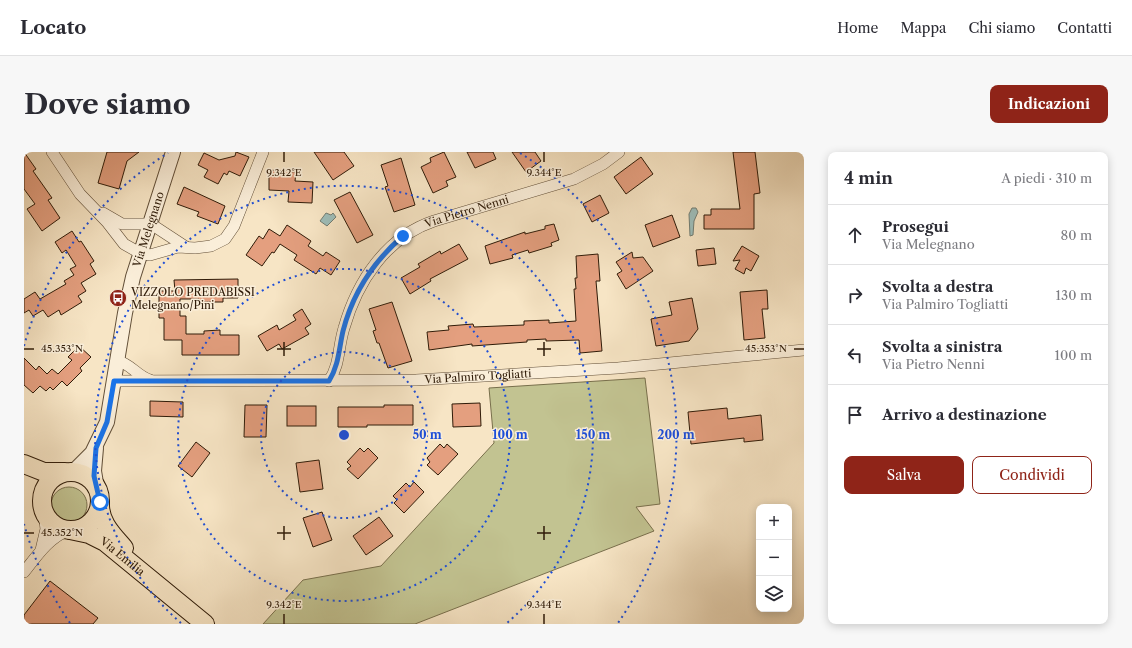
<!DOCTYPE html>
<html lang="it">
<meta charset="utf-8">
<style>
body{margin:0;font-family:"Libre Caslon Text",serif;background:#f7f7f7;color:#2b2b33}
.controls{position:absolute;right:12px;bottom:12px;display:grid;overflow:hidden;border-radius:8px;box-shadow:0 2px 10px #0003}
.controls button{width:36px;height:36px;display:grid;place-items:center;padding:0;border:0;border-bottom:1px solid #e1e1e2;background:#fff;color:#2b2b33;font:20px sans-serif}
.stop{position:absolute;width:12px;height:12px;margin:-9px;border:3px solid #1a73e8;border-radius:50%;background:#fff}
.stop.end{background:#1a73e8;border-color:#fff;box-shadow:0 1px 4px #0008}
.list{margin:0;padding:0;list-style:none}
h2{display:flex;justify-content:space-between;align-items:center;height:52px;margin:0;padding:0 16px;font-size:17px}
h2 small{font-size:13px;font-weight:400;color:#7c7c81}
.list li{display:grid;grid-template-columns:26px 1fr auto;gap:12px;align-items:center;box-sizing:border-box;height:60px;padding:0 16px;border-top:1px solid #e1e1e2}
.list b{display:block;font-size:15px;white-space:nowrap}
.list p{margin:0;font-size:13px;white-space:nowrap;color:#7c7c81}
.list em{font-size:13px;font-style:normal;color:#7c7c81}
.actions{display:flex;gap:8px;padding:12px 16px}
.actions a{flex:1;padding:9px 0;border:1px solid #8f2418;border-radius:8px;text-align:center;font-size:14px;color:#8f2418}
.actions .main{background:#8f2418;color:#fff}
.icon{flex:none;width:22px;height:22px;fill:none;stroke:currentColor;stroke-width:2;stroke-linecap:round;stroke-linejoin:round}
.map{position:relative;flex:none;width:780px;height:472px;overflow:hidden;border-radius:8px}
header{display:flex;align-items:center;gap:24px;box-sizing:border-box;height:56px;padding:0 20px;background:#fff;border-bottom:1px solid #e1e1e2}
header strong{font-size:19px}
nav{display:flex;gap:22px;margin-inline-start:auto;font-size:14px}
.intro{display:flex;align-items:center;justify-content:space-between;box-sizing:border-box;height:96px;padding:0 24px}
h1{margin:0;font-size:28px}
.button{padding:10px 18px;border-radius:8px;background:#8f2418;color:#fff;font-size:14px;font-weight:700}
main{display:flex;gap:24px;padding:0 24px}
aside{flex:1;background:#fff;border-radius:8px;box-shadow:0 2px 10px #0003}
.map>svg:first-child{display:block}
.green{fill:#c2c391;stroke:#786f4c}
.water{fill:#9ebeba;stroke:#727d73}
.building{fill:#e49f7f;stroke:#2f1b08}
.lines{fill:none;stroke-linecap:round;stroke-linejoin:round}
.minor-casing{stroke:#614e37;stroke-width:12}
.tertiary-casing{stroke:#614e37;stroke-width:16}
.primary-casing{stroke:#2f1b08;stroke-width:20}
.minor{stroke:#faeed9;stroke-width:11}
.tertiary{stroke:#faeed9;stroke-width:14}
.primary{stroke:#f7e5c5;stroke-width:18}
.route{stroke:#1a73e8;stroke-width:5}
.ticks{fill:none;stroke:#2f1b08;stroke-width:1.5}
.ring{fill:none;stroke:#1d4ed8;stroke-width:2;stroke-dasharray:2 4}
.labels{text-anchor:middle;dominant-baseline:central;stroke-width:3;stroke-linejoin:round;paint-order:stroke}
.street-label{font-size:11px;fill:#2f1b08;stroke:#faeed9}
.poi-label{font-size:11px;fill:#2f1b08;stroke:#faeed9;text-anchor:start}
.ticks-label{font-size:10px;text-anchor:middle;fill:#2f1b08;stroke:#faeed9;stroke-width:3;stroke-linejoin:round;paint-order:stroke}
.centre{fill:#1d4ed8;stroke:#faeed9;stroke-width:2}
.ring-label{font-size:12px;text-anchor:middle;font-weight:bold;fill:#1d4ed8;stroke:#faeed9;stroke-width:3;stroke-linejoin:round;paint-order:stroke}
</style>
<header>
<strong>Locato</strong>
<nav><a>Home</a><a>Mappa</a><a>Chi siamo</a><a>Contatti</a></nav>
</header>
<div class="intro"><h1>Dove siamo</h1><a class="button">Indicazioni</a></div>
<main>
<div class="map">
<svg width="780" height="472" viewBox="0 0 780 472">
<rect width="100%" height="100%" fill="#f7e5c5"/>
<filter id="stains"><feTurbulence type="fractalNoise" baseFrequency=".005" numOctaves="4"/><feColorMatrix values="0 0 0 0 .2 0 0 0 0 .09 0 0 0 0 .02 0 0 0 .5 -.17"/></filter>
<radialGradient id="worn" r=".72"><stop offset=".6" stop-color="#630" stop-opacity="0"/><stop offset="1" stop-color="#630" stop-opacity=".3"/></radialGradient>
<!-- green -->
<g class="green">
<path d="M621,226L636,352L612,355L630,379L391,472H239L279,428L357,414L470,291L465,236Z"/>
<circle cx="45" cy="353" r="18"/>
</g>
<!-- water -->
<g class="water">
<path d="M668,56H672L674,60L670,69L669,83L666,84L665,62Z"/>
<path d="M302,61L307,63L309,61L312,65L303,74L296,69Z"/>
</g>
<!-- building -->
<g class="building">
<path d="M0,0L12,17L9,19L28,46L24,48L36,66L18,79L3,57L11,52L0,37Z"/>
<path d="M83,0H115L103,9L95,37L74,31Z"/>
<path d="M212,0L225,5L216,24L205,19L203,23L200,21L194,32L180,25L184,18L174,13L180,1L195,8L211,4Z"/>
<path d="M290,0H320L330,14L309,28Z"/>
<path d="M420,0L432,25L422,29L424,34L409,41L397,15L407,10L406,6Z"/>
<path d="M443,0H469L472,7L451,16Z"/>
<path d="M488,0H511L517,9L502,20Z"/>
<path d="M709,0H731L736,41L730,42V77H680V63H687V57H716Z"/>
<path d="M617,5L629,22L602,42L590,25Z"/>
<path d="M377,6L391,53L370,60L361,35L364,34L357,13Z"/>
<path d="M245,18L272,20L271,29L289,30L288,51L264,50L265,39L245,38Z"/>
<path d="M160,35L201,54L194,72L173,64L175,60L153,52Z"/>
<path d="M326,40L349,83L333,91L310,48Z"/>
<path d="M576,43L585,61L568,70L559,52Z"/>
<path d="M648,63L656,85L629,95L621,73Z"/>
<path d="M530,72L535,88L527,91L528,94L505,101L504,98L488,103L489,106L466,112L461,94L501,80V82L521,77V74Z"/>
<path d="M263,73L287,89L284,94L299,104L302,100L316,109L307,123L296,116L292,122L270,108L273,103L256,92L250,101L248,100L238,114L222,103L235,84L239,87L245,77L256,84Z"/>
<path d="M48,79L55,90L57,89L70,109L66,112L72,122L57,131L62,139L54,144L58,150L37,163L35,158L24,165L19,158L9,164L5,158L0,161V147L11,140L16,147L42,132L40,129L50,123L46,117L52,114L42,98L38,101L31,90Z"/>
<path d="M435,92L444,107L406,127L407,129L386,142L377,126L396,115L394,112L416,99L417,102Z"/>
<path d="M718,94L735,104L727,119L722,116L720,122L711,117L716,108L709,109Z"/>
<path d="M690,96L692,112L674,114L672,98Z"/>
<path d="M608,100L609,106L619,105L629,119L602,137L593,122L598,119L592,110Z"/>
<path d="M574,102L576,129H572L578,199L556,201L555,188L522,189V187L503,188V190L448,194V192L405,198L403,180L425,178L424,174L449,172L450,175L500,173V169L525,168V171L552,169L550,137H552L551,126H553L552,104Z"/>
<path d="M214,127V146H199V150H175V147H156V164H162V182H180V179L196,178V183H215V203H158V188H140V166H135V139H151L150,128Z"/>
<path d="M743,138L744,157H738L741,186L720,188L716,140Z"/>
<path d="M668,146L674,177L665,189L632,194L627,167L648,163L645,150Z"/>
<path d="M368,150L388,209L364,216L355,191H353L349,179L352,178L345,157Z"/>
<path d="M278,157L287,172L281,176L285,182L258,197L255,192L243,199L234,184L253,173L255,178L272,168L269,163Z"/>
<path d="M55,194L67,205L56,216L58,219L43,234L38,229L29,238L26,235L22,239L16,234L9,241L0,233V206L12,218L15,214L23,222L28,217L34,222L48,208L44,205Z"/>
<path d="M126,249L159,250V265L126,264Z"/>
<path d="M456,251L457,274L429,275L428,252Z"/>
<path d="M221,253H243L242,285H220Z"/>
<path d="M360,253H389V273H343V275H314V255H360Z"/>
<rect x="263" y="254" width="29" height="20"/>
<path d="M703,256L704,267L737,263L739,288L720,290V286L667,292L664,260Z"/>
<path d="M172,290L186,301L168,325L154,314Z"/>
<path d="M416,292L420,296L423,292L434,302L414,323L403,313L406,310L403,306Z"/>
<path d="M336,296L340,300L344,296L354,306L334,327L323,317L327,314L323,310Z"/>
<path d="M295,308L299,337L276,340L272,311Z"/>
<path d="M390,330L400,340L380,361L370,351L373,348L369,344L382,331L386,335Z"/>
<path d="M298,360L308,388L289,395L279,366Z"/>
<path d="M355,365L369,384L342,403L329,384Z"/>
<path d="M26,429L74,466L69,472H0V463Z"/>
</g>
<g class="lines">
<defs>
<g id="minor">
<path d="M28,0L56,42L83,70L100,92L116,101L126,103L154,95L171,96L187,94L201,87L210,74L239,0"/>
<path d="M79,61L98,72H119L130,74L162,95"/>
<path d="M94,209C107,212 113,224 126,228"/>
<path id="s1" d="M90,229L392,228L594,216L780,198"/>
<path id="s2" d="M305,229C316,213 314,195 320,176C333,130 362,85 410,69L550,27L579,12L595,0"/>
<path d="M17,398L22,377L20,361"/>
<path d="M0,420C12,405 25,385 45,378"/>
</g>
<g id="tertiary">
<path d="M72,296L70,319L73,337"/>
<path id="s3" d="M43,320L52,317L68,301L83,270L101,161L109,125L149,0"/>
</g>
<g id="primary">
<path d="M0,312L20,320H41"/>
<circle cx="47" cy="349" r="29"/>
<path d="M76,351C75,370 89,383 100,396"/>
<path id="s4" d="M46,378L65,382L81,390L181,472"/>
</g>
</defs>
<!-- minor casing -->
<use href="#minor" class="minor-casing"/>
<!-- tertiary casing -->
<use href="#tertiary" class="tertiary-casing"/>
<!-- primary casing -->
<use href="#primary" class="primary-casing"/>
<!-- minor -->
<use href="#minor" class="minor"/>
<!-- tertiary -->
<use href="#tertiary" class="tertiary"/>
<!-- primary -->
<use href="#primary" class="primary"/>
</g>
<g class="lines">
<!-- route -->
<path class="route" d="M76,350L70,324L72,296L83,270L90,229H305C315,213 315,196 319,179C329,140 350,109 379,84"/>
</g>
<!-- ticks -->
<path class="ticks" d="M260,0V10M520,0V10M260,190V204M520,190V204M0,197H10M253,197H267M513,197H527M770,197H780M260,374V388M520,374V388M0,381H10M253,381H267M513,381H527M260,462V472M520,462V472"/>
<!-- distance rings -->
<g class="ring">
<circle cx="320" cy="283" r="83"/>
<circle cx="320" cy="283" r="166"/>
<path d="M157 471A249 249 0 1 1 483 471"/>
<path d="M46 471A332 332 0 0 1 0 372M0 194A332 332 0 0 1 144 1M496 1A332 332 0 0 1 594 471"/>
</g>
<!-- icons -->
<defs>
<symbol id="bus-disc" viewBox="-11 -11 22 22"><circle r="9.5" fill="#8f2418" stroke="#faeed9"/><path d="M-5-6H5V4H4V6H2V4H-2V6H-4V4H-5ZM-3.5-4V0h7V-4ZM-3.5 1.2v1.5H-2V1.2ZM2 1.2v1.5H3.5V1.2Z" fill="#fff"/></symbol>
</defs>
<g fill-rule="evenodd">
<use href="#bus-disc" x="84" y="136" width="20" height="20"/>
</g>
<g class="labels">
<!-- street labels -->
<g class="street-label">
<text stroke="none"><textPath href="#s2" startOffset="235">Via Pietro Nenni</textPath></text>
<text stroke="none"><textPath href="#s3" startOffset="264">Via Melegnano</textPath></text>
<text stroke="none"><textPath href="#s1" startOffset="364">Via Palmiro Togliatti</textPath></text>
<text stroke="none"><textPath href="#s4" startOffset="60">Via Emilia</textPath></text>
</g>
<!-- poi labels -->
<g class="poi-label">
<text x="107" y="140">VIZZOLO PREDABISSI<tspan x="107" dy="13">Melegnano/Pini</tspan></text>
</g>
</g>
<g class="ticks-label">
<text x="260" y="24">9.342°E</text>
<text x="520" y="24">9.344°E</text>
<text x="38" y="200">45.353°N</text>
<text x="742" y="200">45.353°N</text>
<text x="38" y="384">45.352°N</text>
<text x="260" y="456">9.342°E</text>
<text x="520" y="456">9.344°E</text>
</g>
<circle cx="320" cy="283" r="6" class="centre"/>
<g class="ring-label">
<text x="403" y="287">50 m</text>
<text x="486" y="287">100 m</text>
<text x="569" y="287">150 m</text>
<text x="652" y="287">200 m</text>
</g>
<rect width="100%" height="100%" filter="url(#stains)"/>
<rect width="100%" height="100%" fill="url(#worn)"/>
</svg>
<div class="controls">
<button>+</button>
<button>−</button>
<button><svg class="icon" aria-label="layers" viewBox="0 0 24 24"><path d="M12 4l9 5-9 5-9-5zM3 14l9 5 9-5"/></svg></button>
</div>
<div class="stop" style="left:76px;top:350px"></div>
<div class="stop end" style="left:379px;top:84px"></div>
</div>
<aside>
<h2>4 min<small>A piedi · 310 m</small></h2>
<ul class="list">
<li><svg class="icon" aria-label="ahead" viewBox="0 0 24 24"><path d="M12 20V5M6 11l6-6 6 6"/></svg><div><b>Prosegui</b><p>Via Melegnano</p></div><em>80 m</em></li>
<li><svg class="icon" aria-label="right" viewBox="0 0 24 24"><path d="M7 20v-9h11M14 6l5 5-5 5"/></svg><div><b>Svolta a destra</b><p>Via Palmiro Togliatti</p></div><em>130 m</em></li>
<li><svg class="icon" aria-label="left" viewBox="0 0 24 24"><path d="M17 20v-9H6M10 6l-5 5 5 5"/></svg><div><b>Svolta a sinistra</b><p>Via Pietro Nenni</p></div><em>100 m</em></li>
<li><svg class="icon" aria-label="arrive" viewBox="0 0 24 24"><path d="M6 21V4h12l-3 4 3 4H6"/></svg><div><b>Arrivo a destinazione</b></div></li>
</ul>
<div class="actions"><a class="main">Salva</a><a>Condividi</a></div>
</aside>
</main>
